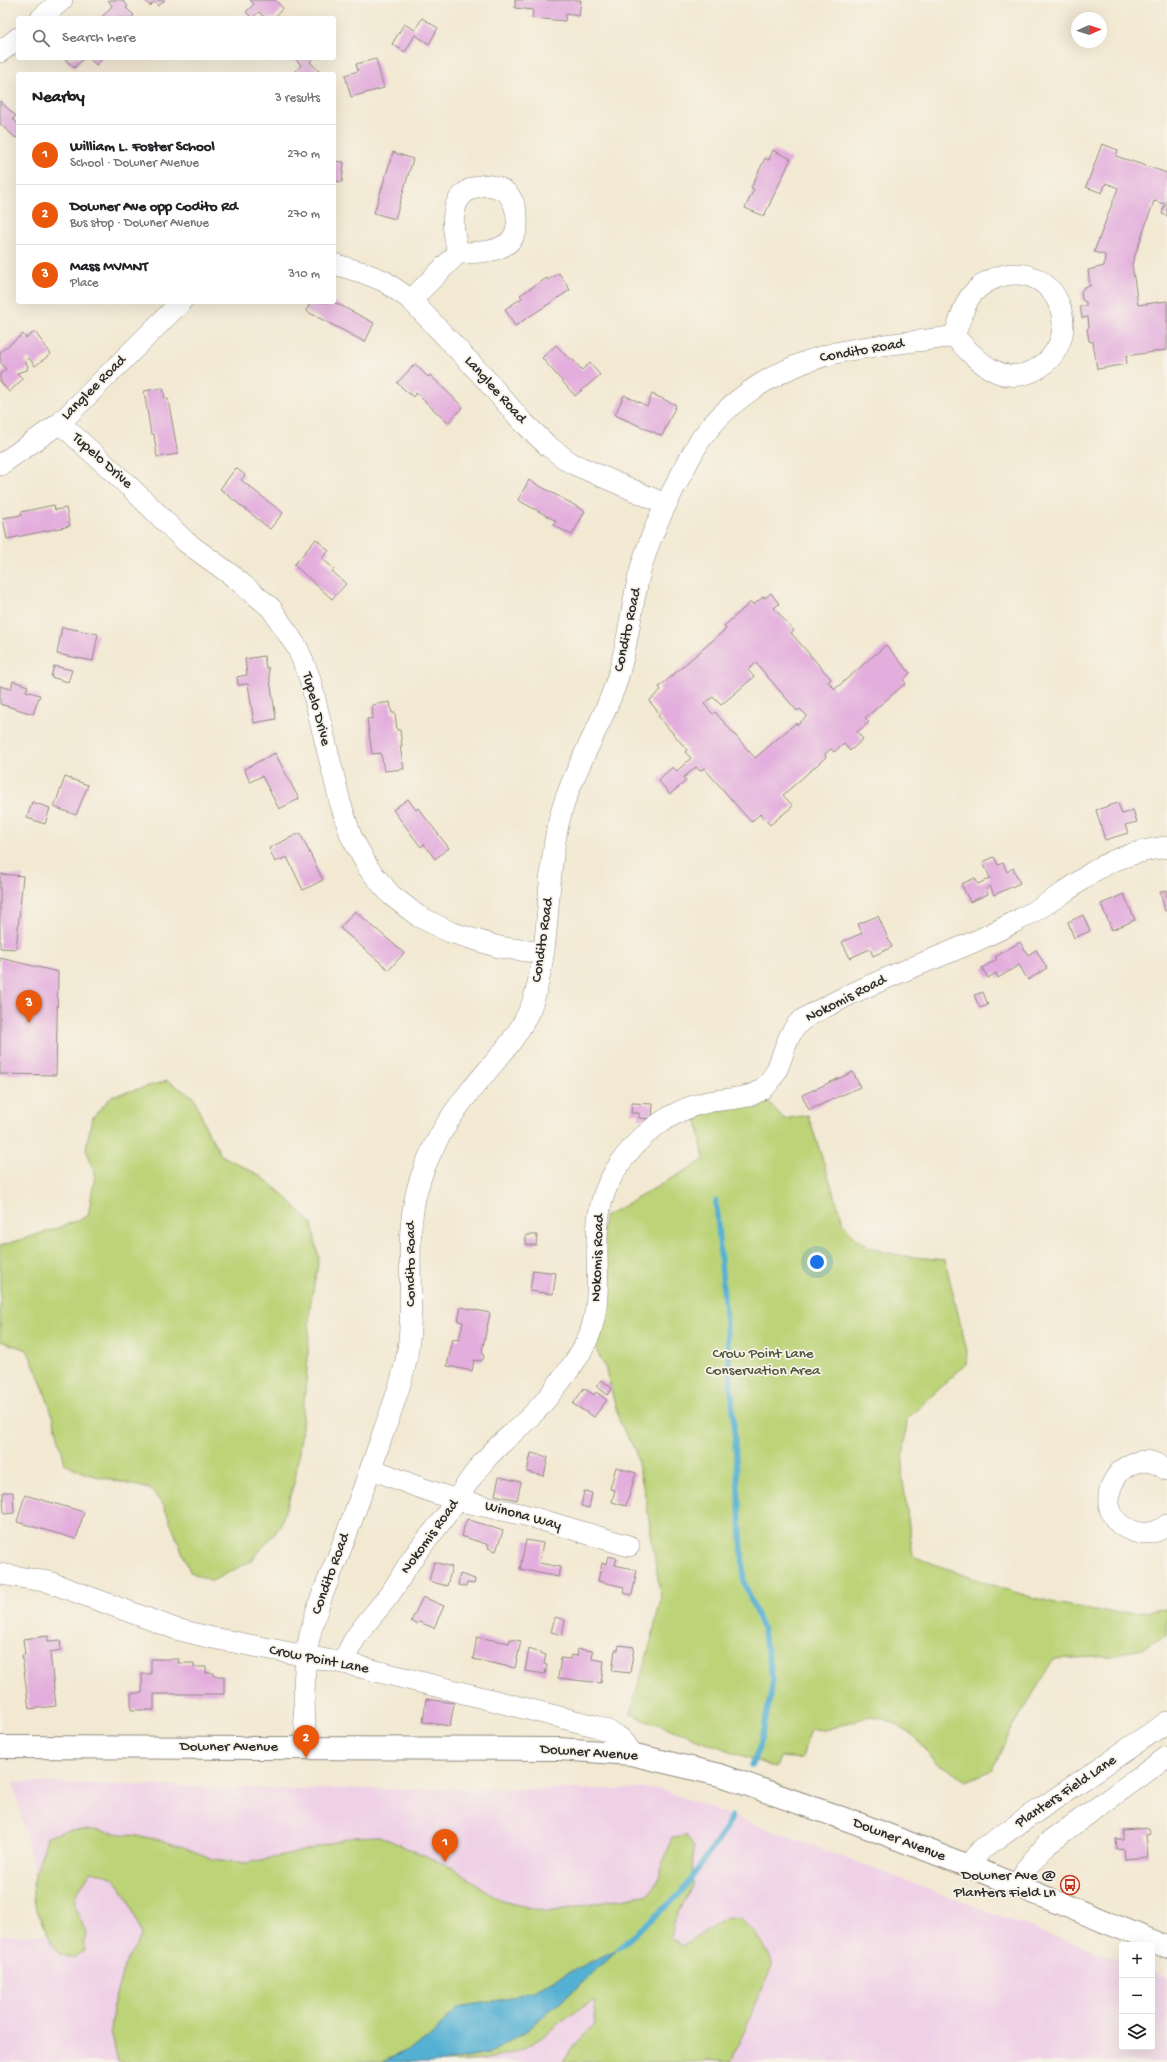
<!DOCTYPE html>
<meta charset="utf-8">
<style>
body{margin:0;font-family:"Gochi Hand",sans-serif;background:#f6f6f6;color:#202124}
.controls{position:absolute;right:12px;bottom:12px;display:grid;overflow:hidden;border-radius:4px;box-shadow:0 4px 16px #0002}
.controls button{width:36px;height:36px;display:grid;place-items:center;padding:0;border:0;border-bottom:1px solid #e0e0e0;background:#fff;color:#202124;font:20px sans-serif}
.compass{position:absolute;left:1071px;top:12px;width:36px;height:36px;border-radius:50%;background:#fff;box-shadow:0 4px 16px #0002;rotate:87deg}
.you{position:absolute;left:817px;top:1262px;width:14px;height:14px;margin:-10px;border:3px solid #fff;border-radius:50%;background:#1a73e8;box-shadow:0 0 0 6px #1a73e833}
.badge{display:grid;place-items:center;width:26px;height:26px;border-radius:50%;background:#ea580c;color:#fff;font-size:13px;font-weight:700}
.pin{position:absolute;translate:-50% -33px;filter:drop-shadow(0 1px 2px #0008)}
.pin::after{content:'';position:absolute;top:21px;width:14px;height:12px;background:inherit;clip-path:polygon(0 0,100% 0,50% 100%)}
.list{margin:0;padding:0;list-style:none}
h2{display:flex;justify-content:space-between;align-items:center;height:52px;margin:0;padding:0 16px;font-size:17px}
h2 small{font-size:13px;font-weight:400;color:#757577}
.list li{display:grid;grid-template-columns:26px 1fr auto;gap:12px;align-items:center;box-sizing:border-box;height:60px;padding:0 16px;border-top:1px solid #e0e0e0}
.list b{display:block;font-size:15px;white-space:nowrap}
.list p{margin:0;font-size:13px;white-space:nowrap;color:#757577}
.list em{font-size:13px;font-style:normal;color:#757577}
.icon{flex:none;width:22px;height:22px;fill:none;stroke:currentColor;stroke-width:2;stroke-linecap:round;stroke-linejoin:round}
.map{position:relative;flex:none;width:1167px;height:2062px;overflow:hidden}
.search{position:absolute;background:#fff;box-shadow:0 4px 16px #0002;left:16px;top:16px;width:320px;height:44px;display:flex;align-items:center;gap:10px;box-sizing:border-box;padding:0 14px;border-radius:4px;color:#757577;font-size:15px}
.panel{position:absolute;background:#fff;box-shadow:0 4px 16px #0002;left:16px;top:72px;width:320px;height:232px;border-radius:4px}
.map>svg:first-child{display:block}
.built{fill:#efd0e6}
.green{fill:#bcd377;stroke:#747f51}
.water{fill:#55b1d3;stroke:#406e7f}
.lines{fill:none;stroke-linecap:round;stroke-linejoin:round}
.stream{stroke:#55b1d3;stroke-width:5.5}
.building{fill:#e3addd;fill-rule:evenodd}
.minor-casing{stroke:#8f8a7f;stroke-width:22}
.tertiary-casing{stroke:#8f8a7f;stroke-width:24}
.minor{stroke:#fff;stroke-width:21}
.tertiary{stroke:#fff;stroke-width:22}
.labels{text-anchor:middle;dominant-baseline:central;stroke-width:3.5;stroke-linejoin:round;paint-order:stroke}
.street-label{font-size:15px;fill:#2b2b2b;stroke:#f7f3e8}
.park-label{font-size:15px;fill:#4f553e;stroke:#f7f3e8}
.poi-label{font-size:15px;fill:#2b2b2b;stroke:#f7f3e8;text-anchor:end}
</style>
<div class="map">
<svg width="1167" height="2062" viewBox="0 0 1167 2062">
<rect width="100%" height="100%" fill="#f7f3e8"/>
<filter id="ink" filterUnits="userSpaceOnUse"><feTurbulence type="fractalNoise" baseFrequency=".025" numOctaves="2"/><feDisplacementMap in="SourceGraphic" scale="8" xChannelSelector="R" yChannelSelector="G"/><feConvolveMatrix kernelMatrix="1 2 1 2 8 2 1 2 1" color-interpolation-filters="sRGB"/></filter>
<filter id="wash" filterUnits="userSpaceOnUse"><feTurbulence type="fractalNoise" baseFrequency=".012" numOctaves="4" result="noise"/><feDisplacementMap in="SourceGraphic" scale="16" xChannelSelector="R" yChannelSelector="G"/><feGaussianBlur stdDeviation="0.9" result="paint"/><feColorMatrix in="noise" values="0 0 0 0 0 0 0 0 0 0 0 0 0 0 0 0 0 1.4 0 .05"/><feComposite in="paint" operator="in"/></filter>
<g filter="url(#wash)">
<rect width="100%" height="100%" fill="#f3e9d3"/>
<!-- built -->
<path class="built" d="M13,1782L288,1789H660L1122,1961V2047H1152V1972L1167,1977V2062H0V1935H50Z"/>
<!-- green -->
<g class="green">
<path d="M167,1081L194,1097L207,1130L221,1155L259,1175L285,1196L312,1224L319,1259L310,1306L308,1358L301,1437L295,1480L280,1527L251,1561L212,1581L190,1572L164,1506L150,1489L87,1474L65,1464C56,1424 45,1387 27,1350L0,1341V1246L58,1228L88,1216L95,1174L86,1148L92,1118L112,1096Z"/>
<path d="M767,1100L784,1119L808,1115L843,1221C860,1257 910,1256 945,1260L967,1351L966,1364L907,1419L902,1473L913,1556C977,1580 1043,1606 1112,1612C1130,1613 1149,1610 1167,1609L1166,1636L1137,1650L1113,1656L1054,1659L1009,1734L992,1770L967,1781L936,1762L913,1735L885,1719L870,1716L825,1730L812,1729L809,1731L802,1759L780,1757L776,1768L630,1714L652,1637L661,1599L646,1500L635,1450L620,1423L605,1367L593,1344L604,1217L704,1160L696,1115Z"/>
<path d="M86,1829L151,1838L181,1846L213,1859L246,1863L288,1855L353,1837L379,1836L453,1868L502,1901L548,1912L649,1894L657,1883L672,1837L686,1835L693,1846L692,1886L674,1923L671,1938L683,1945L725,1918L741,1919C751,1929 772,1952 772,1966L731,2062L705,2060L702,2062H563L571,2049L593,2026L596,2001C574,2009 560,2023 542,2037C512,2059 478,2062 442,2062L489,2054L524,2032L581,1984L618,1949L531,1991L506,1999L458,2007L427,2040L383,2062H118L111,2032L113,2006L124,1966L142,1935C136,1919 128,1895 117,1882C111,1875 100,1873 91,1871L75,1897V1908L86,1932L84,1950L73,1958L59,1954C49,1939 30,1903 33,1885C36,1869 43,1853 47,1837L69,1830Z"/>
</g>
<!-- water -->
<path class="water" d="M619,1948L581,1984L524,2032L489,2054L442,2062H383L427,2040L458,2007L506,1999L531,1991Z"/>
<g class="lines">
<!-- stream -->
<g class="stream">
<path d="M716,1201L732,1397L744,1582L762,1628L773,1680L762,1740L752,1765"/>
<path d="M619,1948L679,1895L726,1829L731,1816"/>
</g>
</g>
<g id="blocks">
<!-- building -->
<g class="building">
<path d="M108,0H122L128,6L126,8L134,15L132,18H101L112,6Z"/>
<path d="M144,0H165L158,6L154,2L150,6Z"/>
<path d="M250,0H275L283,8L274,18H265L259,12L252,18L246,12L254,4Z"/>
<path d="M515,0H581L579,16L566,14L565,21L532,18L533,10L515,8Z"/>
<path d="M422,18L438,28L429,44L415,35L405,52L392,44L404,24L415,30Z"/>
<path d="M67,58H84L74,68L65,59Z"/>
<path d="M89,58H103L96,65Z"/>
<path d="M294,58H314L310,62L320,72L318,74H297L295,72L301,65Z"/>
<path d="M376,59L384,88L351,97L345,75L358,71L356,64Z"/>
<path d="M0,101L16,116L13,119L18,124V135L16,138L0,124Z"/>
<path d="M1102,144L1118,150L1116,156L1167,173V216L1162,214L1165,204L1154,201L1132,264L1138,305L1167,301V350L1126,356L1127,364L1097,369L1093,342L1089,341L1087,329L1089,327L1088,317L1082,318L1080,306H1086V302L1082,300L1081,292L1084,287L1090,286L1088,270L1104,266L1105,255L1094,252L1118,188L1106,183L1102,193L1086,187Z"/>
<path d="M773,150L791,159L764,216L745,208L754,189L751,188L765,158L769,160Z"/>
<path d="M393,152L413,159L395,219L374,213Z"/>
<path d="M334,161L344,162L342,182L334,181Z"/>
<path d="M559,273L570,290L515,326L505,309L522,298L520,295L547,278L548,280Z"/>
<path d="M311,302H334L374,323L365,342L306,311Z"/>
<path d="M35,332L51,354L35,366L29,358L25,361L28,366L27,370L17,373L23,379L9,392L0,381V374L6,369L0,362V352L23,334L26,338Z"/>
<path d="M556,345L569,359L571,358L582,370L590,363L600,375L575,396L542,358Z"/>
<path d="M415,364L428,377L430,375L463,407L448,423L416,393L413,397L397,383Z"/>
<path d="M163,388L165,399H168L178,454L157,457L154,434H151L144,391Z"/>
<path d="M652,394L676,405L662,436L615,415L624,395L647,406Z"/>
<path d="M236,468L245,475L241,480L283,513L270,529L220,489Z"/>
<path d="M529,480L585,511L572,535L553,525L556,521L518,500Z"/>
<path d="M54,505L55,510L66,508L70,526L7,539L3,518L22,515L21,512Z"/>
<path d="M316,539L329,551L322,558L334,569L332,571L346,584L332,599L294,565Z"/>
<path d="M771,593L779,604L774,608L794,631L791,633L831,679L828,682L835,689L886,645L910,673L903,680L906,683L865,718L869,722L857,732L863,739L850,751L844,744L834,752L831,749L825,754L826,757L783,795L793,806L770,825L760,814L751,822L704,768L700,771L696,767L683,778L686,781L670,794L658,780L673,767L677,771L691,758L685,752L687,750L658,716L660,714L649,701L661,690L659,687L726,629L724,626L751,602L753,605L764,596L765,598ZM756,663L797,711L800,709L807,716L797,725L796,723L755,758L715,712L713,714L704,704L713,697L721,705L754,677L748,670Z"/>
<path d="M62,627L98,634L93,661L57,654Z"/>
<path d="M264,656L266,668L268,667L276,719L254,723L248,684L238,685L237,677L247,675L245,659Z"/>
<path d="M54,666L72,670L68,682L51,677Z"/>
<path d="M13,681L28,686L26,691L40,695L33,714L0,704V686L11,689Z"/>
<path d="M390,702L392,713H395L397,730H400L402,746H400L404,769L384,771L381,753L372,754L367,719L373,718L372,705Z"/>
<path d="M275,753L299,799L279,809L262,776L250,782L244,769Z"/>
<path d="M65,777L88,785L76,815L54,807Z"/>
<path d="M408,799L416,810L418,808L449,848L435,859L424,844L421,847L393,810Z"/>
<path d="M32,802L50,808L45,824L27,818Z"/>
<path d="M1118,803L1122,814L1133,810L1137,822L1125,825L1128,833L1105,840L1096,810Z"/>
<path d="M300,833L323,880L303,890L287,857L275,862L269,848Z"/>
<path d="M994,857L998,865L1003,863L1007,872L1013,868L1020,883L994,895L990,886L986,889L988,894L970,902L961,884L975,878L978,884L990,878L983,862Z"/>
<path d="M0,874L23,876L16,949L0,948Z"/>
<path d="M1167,890V911H1165L1160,892Z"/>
<path d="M1124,894L1135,920L1112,930L1101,904Z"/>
<path d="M355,911L404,953L389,970L340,928Z"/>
<path d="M1083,915L1090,931L1074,938L1068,922Z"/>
<path d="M878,916L892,947L873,956L870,949L850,958L842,942L862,933L858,924Z"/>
<path d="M1020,942L1028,955L1036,950L1047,968L1028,980L1019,965L998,978L996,973L988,978L982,968L997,959L995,957Z"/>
<path d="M0,958L58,972L56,1075L0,1074Z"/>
<path d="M983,992L988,1005L980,1008L974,995Z"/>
<path d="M853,1072L860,1087L809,1110L802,1095Z"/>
<path d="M632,1103L653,1104L652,1119L639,1118V1113H631Z"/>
<path d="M526,1235H537L536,1245H526Z"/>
<path d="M533,1270L556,1273L553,1294L530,1291Z"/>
<path d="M461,1307L490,1313L482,1351L484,1358L481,1361L474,1360L472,1371L447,1366L453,1339L459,1340L463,1322L458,1321Z"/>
<path d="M601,1380L612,1388L608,1395L596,1386Z"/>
<path d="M584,1388L594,1395L596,1392L607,1400L594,1417L573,1404Z"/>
<path d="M531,1453L548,1457L544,1476L527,1472Z"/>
<path d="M616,1467L636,1473L626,1506L612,1502L615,1490L610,1489Z"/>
<path d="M499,1477L521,1482L517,1500L495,1495Z"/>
<path d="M584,1491L592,1493L589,1508L581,1506Z"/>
<path d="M3,1492H13L14,1513L4,1514Z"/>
<path d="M25,1495L84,1512L76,1539L17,1522Z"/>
<path d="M467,1519L503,1531L496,1551L488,1548L489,1545L461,1536Z"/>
<path d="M526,1540L543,1543L539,1563L560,1567L558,1577L520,1569Z"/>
<path d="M608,1556L617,1558L615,1565L637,1570L632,1595L623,1593L624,1587L598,1581L602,1563L606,1564Z"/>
<path d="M434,1562L452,1567L447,1586L429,1581Z"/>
<path d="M460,1574L475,1579L474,1584L467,1583L466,1587L458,1585Z"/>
<path d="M423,1597L444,1606L434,1628L419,1622L417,1624L411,1621Z"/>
<path d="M555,1617L565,1620L562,1635L551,1632Z"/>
<path d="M48,1636V1641L60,1640L61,1650L50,1652L56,1706L29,1709L22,1655H25L23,1639Z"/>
<path d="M477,1637L509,1643L510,1639L521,1641L515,1668L473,1659Z"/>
<path d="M619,1645L634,1647L630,1673L612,1671L615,1650H618Z"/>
<path d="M529,1649L546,1655L544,1664L547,1665L545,1674L525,1671Z"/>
<path d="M578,1649L593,1651L592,1659L604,1661L601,1683L558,1678L561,1658L570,1659L571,1655L577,1656Z"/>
<path d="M151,1659H179L178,1663H194V1667H206V1673H214V1676H224V1694H154V1710H131V1693H142V1674H151Z"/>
<path d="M426,1699L454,1703L450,1726L423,1722Z"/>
<path d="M1150,1828L1151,1834L1146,1835L1148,1857L1125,1859L1124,1849L1117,1850L1116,1839H1123V1830Z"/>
</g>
</g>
</g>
<g filter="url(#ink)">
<use href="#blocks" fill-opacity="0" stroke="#8f8a7f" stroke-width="1"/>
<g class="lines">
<defs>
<g id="minor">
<path d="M41,18L62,0"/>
<path d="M0,52L18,38"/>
<path d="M334,264L364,273L384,281L411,300L481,374L521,420L548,446L571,463L665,504"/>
<path d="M411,300L458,253C455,238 451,223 455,208C462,185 490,179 507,193C514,200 516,209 517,218C520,253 482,253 458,253"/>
<path d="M60,423L131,488L186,542L230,574L271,608L298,649L310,679L340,802L351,836L369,869L391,895L418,916L450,932L499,947L542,953"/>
<path d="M0,465L60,423L181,302"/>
<path d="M372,1469L418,1487L456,1500L525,1515L629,1546"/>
<path d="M1167,1470C1122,1436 1082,1512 1132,1531C1144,1535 1157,1533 1167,1525"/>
<path d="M0,1574L49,1582L176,1629L208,1637L348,1664L595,1726C612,1732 625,1737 631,1754"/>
<path d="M344,1663C351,1635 376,1614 392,1591C399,1581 405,1569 412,1559C422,1544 436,1530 446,1515C459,1496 471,1476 486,1459C505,1437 530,1421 548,1397C565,1375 587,1350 593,1323C606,1270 583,1222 615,1171C635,1138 669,1110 708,1102C725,1098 748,1100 762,1089C785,1072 780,1038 802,1020C812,1013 824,1008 835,1002C881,978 931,961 978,940C1006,927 1035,912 1060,895C1073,887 1084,877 1096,870C1117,857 1143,850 1167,847"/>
<path d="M306,1748C304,1713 302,1673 309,1639C315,1611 326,1585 337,1559C353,1517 369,1475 383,1433C392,1409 401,1385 406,1361C418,1300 400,1236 421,1177C432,1145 449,1117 471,1090C494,1062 521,1036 533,1001C550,950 546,888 556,835C565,782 597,736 615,686C627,652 630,616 638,580C647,541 664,507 683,471C690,459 695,446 704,435C737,391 792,361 845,351C881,344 918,342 954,336C959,324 965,300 974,292C983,282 993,278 1005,275C1062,264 1087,344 1033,371C999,387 974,357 954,336"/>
<path d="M971,1867L975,1857L982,1849L1167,1722"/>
<path d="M1018,1886L1026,1869L1048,1843L1167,1757"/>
</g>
<path id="tertiary" d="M0,1747L559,1749L631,1754L720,1775L859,1824L971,1867L1167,1947"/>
</defs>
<!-- minor casing -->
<use href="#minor" class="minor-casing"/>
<!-- tertiary casing -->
<use href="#tertiary" class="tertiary-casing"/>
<!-- minor -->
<use href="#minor" class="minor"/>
<!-- tertiary -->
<use href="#tertiary" class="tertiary"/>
</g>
</g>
<!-- icons -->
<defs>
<symbol id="bus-ring" viewBox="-11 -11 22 22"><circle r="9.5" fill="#f7f3e8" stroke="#c8321e" stroke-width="1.5"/><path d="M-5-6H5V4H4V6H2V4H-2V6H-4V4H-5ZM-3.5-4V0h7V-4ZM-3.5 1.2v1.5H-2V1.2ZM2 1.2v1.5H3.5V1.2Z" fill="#c8321e"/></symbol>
</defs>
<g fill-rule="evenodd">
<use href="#bus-ring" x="1059" y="1874" width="22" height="22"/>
</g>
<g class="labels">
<!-- street labels -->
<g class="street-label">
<text transform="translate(862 351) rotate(-10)">Condito Road</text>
<text transform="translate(94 388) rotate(-45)">Langlee Road</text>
<text transform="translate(495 390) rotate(48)">Langlee Road</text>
<text transform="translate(102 461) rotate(42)">Tupelo Drive</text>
<text transform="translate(628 630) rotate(-78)">Condito Road</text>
<text transform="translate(316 709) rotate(75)">Tupelo Drive</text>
<text transform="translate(543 940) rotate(-82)">Condito Road</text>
<text transform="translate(846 999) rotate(-27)">Nokomis Road</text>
<text transform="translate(598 1258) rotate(-88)">Nokomis Road</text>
<text transform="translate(411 1264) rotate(-90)">Condito Road</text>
<text transform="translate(523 1516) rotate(15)">Winona Way</text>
<text transform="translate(430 1537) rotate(-54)">Nokomis Road</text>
<text transform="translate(331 1574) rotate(-70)">Condito Road</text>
<text transform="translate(319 1660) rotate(11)">Crow Point Lane</text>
<text x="229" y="1747">Downer Avenue</text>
<text transform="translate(589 1753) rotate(4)">Downer Avenue</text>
<text transform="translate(1066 1792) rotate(-34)">Planters Field Lane</text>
<text transform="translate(899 1840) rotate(21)">Downer Avenue</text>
</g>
<!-- park labels -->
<g class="park-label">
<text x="763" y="1354">Crow Point Lane<tspan x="763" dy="17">Conservation Area</tspan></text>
</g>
<!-- poi labels -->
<g class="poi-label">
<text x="1056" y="1876">Downer Ave @<tspan x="1056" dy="17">Planters Field Ln</tspan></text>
</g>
</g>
</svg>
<div class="controls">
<button>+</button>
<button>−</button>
<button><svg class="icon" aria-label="layers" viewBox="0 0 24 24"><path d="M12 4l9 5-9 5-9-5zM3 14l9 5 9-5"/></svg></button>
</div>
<svg class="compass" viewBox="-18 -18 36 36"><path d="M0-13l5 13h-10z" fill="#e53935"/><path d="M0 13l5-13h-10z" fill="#757577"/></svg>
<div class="you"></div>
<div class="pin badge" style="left:445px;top:1862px">1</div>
<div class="pin badge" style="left:306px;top:1758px">2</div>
<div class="pin badge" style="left:29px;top:1023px">3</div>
<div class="search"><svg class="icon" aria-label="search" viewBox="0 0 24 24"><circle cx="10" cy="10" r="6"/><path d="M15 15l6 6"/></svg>Search here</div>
<section class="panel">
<h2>Nearby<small>3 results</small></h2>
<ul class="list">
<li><span class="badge">1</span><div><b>William L. Foster School</b><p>School · Downer Avenue</p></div><em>270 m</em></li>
<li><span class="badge">2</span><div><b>Downer Ave opp Codito Rd</b><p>Bus stop · Downer Avenue</p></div><em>270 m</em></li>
<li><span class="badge">3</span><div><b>Mass MVMNT</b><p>Place</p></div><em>310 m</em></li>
</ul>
</section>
</div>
